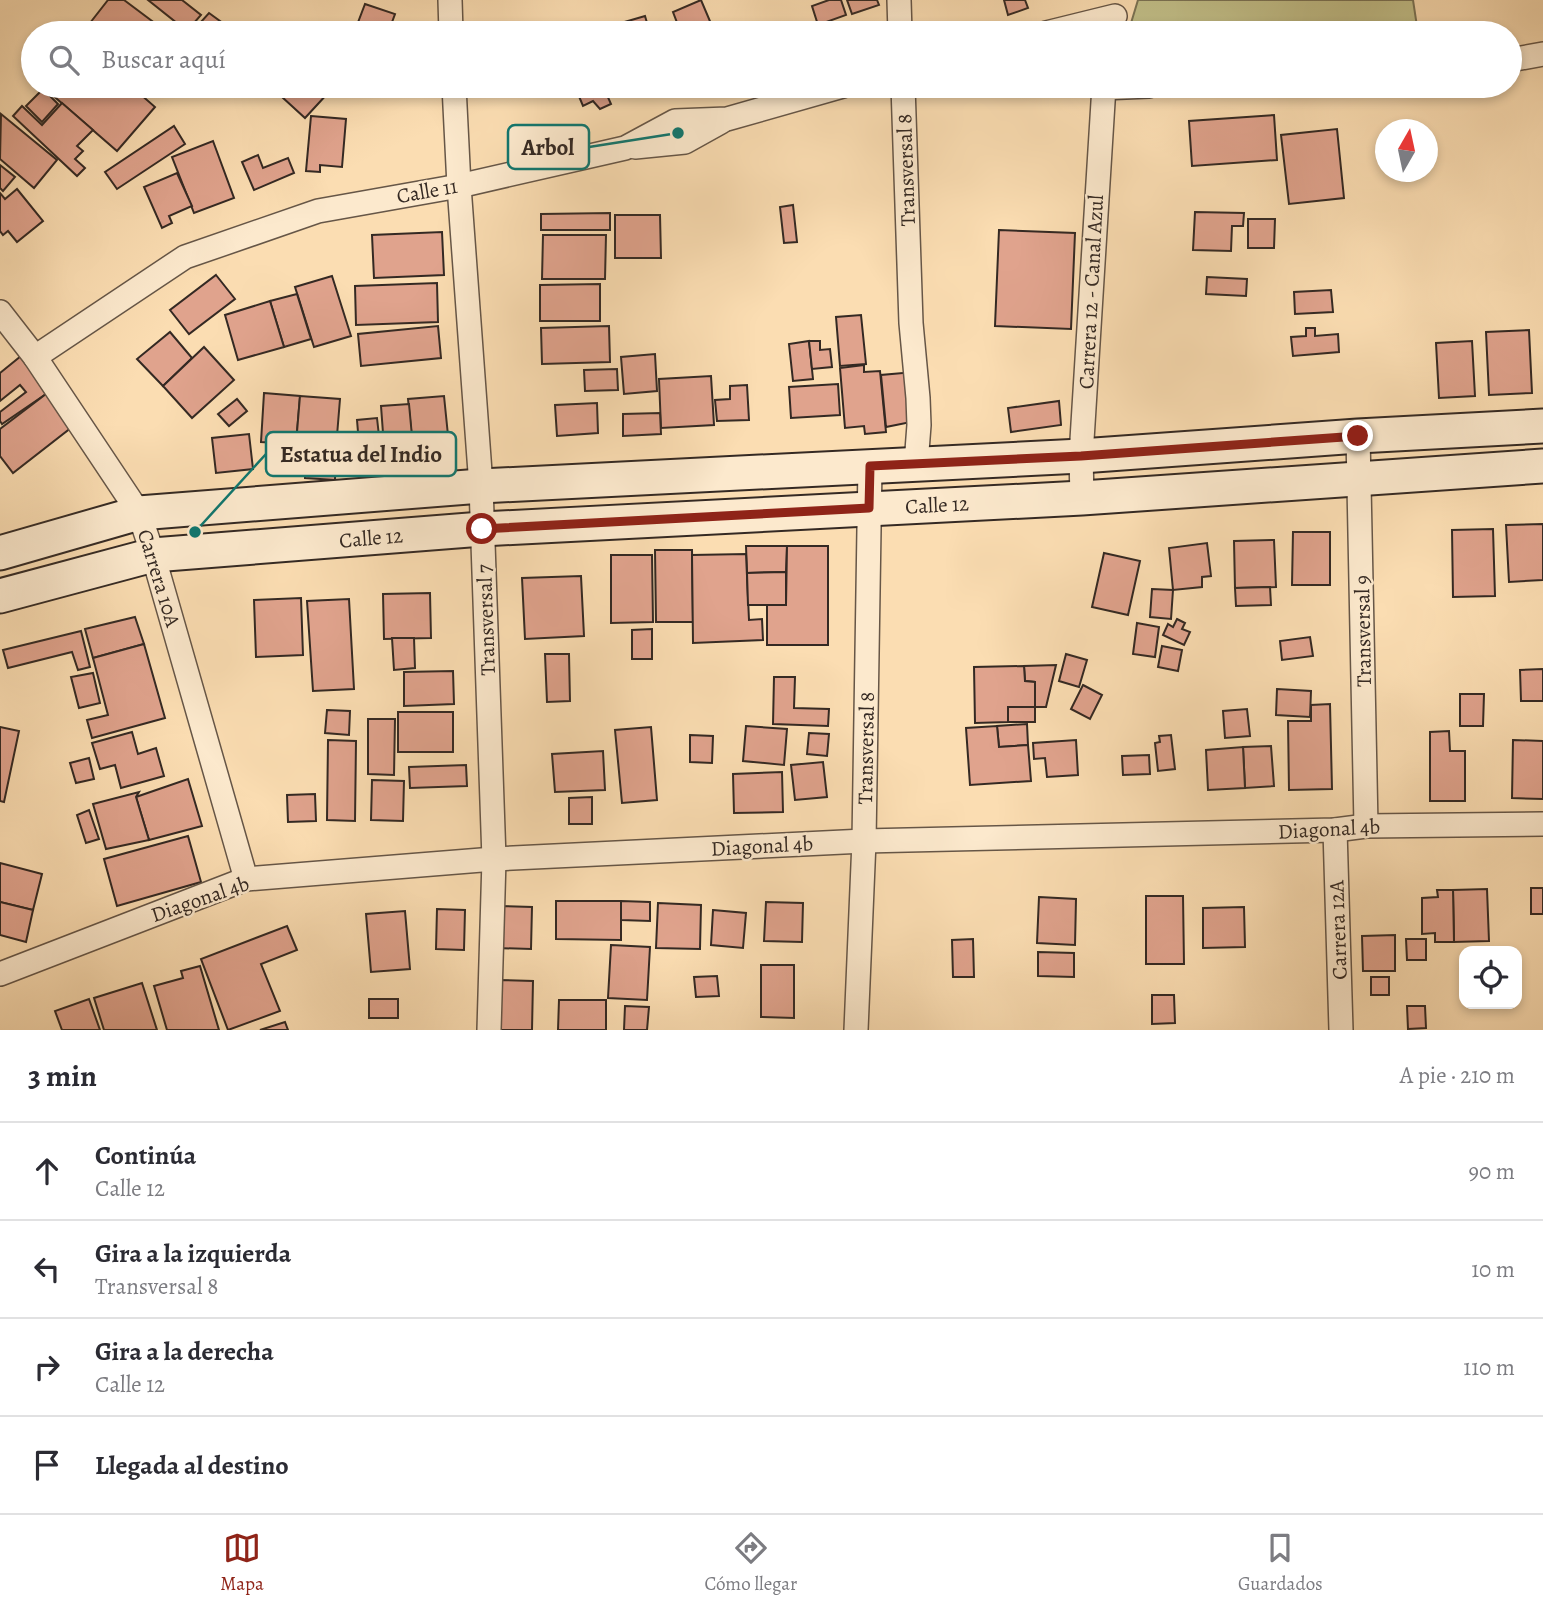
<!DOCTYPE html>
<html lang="es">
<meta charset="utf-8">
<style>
body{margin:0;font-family:Alegreya,serif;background:#f2f2f3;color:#2b2b33}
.controls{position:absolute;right:21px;bottom:21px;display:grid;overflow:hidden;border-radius:14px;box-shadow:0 4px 10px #0003}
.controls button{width:63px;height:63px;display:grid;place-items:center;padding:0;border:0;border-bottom:2px solid #e1e1e2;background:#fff;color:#2b2b33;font:35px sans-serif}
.compass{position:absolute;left:1375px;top:119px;width:63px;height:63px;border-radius:50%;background:#fff;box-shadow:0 4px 10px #0003;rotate:9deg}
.stop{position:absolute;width:21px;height:21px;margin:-16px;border:5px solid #8f2418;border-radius:50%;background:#fff}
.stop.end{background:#8f2418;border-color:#fff;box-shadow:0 2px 7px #0008}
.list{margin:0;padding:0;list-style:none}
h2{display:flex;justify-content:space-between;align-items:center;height:91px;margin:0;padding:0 28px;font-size:30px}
h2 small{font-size:23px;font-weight:400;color:#7c7c81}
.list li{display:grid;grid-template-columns:46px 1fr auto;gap:21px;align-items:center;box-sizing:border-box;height:98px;padding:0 28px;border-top:2px solid #e1e1e2}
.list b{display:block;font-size:26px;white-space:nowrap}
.list p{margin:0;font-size:23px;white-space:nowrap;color:#7c7c81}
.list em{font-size:23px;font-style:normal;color:#7c7c81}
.icon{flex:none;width:38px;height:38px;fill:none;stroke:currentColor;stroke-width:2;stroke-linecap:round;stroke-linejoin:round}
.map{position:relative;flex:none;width:1543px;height:1030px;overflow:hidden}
.search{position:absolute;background:#fff;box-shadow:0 4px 10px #0003;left:21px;right:21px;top:21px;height:77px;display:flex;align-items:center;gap:18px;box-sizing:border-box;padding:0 24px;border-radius:38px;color:#7c7c81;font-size:26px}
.sheet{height:483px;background:#fff}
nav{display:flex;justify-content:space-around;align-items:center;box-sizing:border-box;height:98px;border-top:2px solid #e1e1e2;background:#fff;font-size:19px;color:#7c7c81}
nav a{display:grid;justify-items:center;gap:4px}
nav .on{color:#8f2418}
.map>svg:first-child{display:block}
.green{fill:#c2c08a;stroke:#7b7456;stroke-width:2}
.building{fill:#e0a38d;stroke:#342923;stroke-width:2}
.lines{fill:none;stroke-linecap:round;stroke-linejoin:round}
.street-casing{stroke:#665647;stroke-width:26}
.secondary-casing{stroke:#342923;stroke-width:37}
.street{stroke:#fce9cd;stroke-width:23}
.secondary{stroke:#fce9cd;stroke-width:33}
.route{stroke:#8f2418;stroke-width:9}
.labels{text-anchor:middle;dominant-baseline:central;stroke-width:5;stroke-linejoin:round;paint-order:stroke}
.street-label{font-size:21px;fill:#342923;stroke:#fce9cd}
.leader{fill:none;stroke:#0f766e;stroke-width:2.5}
.callout-dot{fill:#0f766e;stroke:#fce9cd;stroke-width:2.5}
.callout{fill:#fce9cd;stroke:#0f766e;stroke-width:2.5}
.callout-label{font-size:23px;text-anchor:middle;font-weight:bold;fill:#342923}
</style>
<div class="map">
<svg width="1543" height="1030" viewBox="0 0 1543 1030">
<rect width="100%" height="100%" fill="#fbddb2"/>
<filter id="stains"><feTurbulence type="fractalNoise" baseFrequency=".00286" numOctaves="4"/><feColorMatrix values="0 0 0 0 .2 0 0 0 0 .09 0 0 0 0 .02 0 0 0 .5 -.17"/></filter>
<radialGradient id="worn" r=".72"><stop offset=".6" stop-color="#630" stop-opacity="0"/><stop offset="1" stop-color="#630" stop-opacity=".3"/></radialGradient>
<!-- green -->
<path class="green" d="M1138,0H1413L1418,33H1128Z"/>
<!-- building -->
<g class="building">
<path d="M108,0H124L168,33H103L90,23Z"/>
<path d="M148,0H182L201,15L187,31Z"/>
<path d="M701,0L715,33H681L673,12Z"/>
<path d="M829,0H841L846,15L818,25L812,6Z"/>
<path d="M847,0H877L879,5L852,14Z"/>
<path d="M1004,0H1025L1028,8L1008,15Z"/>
<path d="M365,4L395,14L388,33H354Z"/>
<path d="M209,13L224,24L216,33H191Z"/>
<path d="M645,16L650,33H606L604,28Z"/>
<path d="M42,86H131L155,107L117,151Z"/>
<path d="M270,86H320L328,93L305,118Z"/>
<path d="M599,86H603L611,104L600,109L593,101L583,106L578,94Z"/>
<path d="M43,89L58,104L42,122L26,106Z"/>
<path d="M62,103L93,130L77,146L83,151L75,159L85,168L77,176L13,116L22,106L42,125Z"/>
<path d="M1,114L57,160L34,188L0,159Z"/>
<path d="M1274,115L1277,160L1192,166L1189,121Z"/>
<path d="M311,116L346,119L342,167L320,165V172L306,171Z"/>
<path d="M174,126L185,144L117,189L105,172Z"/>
<path d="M1337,129L1344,198L1289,204L1281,135Z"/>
<path d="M213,141L234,198L194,213L172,157Z"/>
<path d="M258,155L263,168L288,158L294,173L254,190L242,162Z"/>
<path d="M0,165L15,177L3,191L0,188Z"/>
<path d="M177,173L192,206L169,216L172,223L162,228L144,187Z"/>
<path d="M17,189L43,221L17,242L8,231L3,235L0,231V193L5,199Z"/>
<path d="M793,205L797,242L784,243L780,207Z"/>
<path d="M1195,212L1244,213L1243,226H1232L1231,251L1193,250Z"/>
<path d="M610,213V230H541V214Z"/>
<path d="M615,215H660L661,258H615Z"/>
<path d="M1248,219H1275L1274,248H1248Z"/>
<path d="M999,230L1075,233L1071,329L995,326Z"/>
<path d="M442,232L444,275L374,278L372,235Z"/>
<path d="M543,235H606L605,279H542Z"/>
<path d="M216,275L235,299L189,334L170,310Z"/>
<path d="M332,276L351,336L314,347L295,287Z"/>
<path d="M1207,277L1247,279L1246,296L1206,294Z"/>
<path d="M437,283L438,322L356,325L355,286Z"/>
<path d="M600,284V321H540V285Z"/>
<path d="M1331,290L1333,312L1295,314L1294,292Z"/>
<path d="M297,294L311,339L284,347L270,301Z"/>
<path d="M270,301L284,347L238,360L225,315Z"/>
<path d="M861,315L866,364L840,366L836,317Z"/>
<path d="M438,326L441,358L361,366L358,334Z"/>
<path d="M609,326L610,362L542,364L541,328Z"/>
<path d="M1306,328H1315V336L1338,334L1339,352L1293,356L1291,337L1306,336Z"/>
<path d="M1529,330L1532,393L1489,395L1486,332Z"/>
<path d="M170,332L192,358L163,386L137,359Z"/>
<path d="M809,341L813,379L793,381L789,344Z"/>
<path d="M809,341H820V350L830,349L832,367L812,369Z"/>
<path d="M1472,341L1475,396L1439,398L1436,343Z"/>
<path d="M204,347L234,380L192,418L163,386Z"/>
<path d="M655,354L657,391L624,394L621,357Z"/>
<path d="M21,356L46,394L2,424L0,421V412L26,392L20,385L0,401V373Z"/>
<path d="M864,365V372L880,371L886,432L865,434L864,426L845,428L840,368Z"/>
<path d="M617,369L618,390L585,391L584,370Z"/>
<path d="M914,372L916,421L886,427L881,375Z"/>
<path d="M711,376L714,425L661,428L659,379Z"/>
<path d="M838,384L840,415L791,418L789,387Z"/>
<path d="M747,385L749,420L717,421L715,400L730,399V386Z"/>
<path d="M264,393L300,396L296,444L261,442Z"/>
<path d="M46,394L72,427L13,473L0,456V429Z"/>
<path d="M300,396L340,399L336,448L296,444Z"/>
<path d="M444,396L450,455L414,458L408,399Z"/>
<path d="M237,399L247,411L229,426L218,414Z"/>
<path d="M1059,401L1061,425L1011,432L1008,408Z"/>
<path d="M597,403L598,433L557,436L555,405Z"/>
<path d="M409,404L414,458L385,460L381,406Z"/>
<path d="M660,413L661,434L623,436V414Z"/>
<path d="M377,418L381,454L360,456L357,420Z"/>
<path d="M249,434L253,469L216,473L212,438Z"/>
<path d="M306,449L336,450L335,480L305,478Z"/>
<path d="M1543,524V580L1509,582L1506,525Z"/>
<path d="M1493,529L1495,596L1453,597L1452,530Z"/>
<path d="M1293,532H1330V585H1292Z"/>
<path d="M1274,540L1276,587L1235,588L1234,541Z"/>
<path d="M1207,543L1211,576L1202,577V587L1173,590L1169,548Z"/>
<path d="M746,546H787L786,572L747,573Z"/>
<path d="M787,546H828V645H767V604L786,605Z"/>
<path d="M655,550H692L693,622H656Z"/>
<path d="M1104,553L1140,561L1128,615L1092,607Z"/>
<path d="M746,554L749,620L762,619L763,640L693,643L692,555Z"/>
<path d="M611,555H652L653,622L611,623Z"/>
<path d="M786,572V605H748L747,573Z"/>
<path d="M581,576L584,636L525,639L522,578Z"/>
<path d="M1270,587L1271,605L1236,606L1235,588Z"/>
<path d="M1152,589L1173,590L1171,619L1150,617Z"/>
<path d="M430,593L431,638L384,639L383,594Z"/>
<path d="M301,598L303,655L256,657L254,600Z"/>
<path d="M349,599L354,689L313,691L307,601Z"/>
<path d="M135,617L144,644L93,658L85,629Z"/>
<path d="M1177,619L1185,623L1182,629L1190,632L1184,645L1163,635L1168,624L1173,627Z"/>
<path d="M1137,623L1159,627L1155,657L1133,654Z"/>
<path d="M652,629V659H632V630Z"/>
<path d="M81,631L90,667L78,670L72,652L8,668L3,650Z"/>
<path d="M1310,637L1313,656L1282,660L1280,641Z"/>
<path d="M392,638H414L415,668L394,670Z"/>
<path d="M144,644L165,718L92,738L87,720L108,715L93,658Z"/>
<path d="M1162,646L1182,650L1178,671L1158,667Z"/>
<path d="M545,654H569L570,701L547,702Z"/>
<path d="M1066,654L1087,660L1079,687L1059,681Z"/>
<path d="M1056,665L1046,707H1035V682L1025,681L1024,666Z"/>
<path d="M1024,666L1025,681L1035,682V707H1008V722L975,723L974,667Z"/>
<path d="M1543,669V701H1521L1520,670Z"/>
<path d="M453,671L454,704L404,706V672Z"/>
<path d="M93,673L100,703L79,708L71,677Z"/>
<path d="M774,677H795L794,708L829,709L828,726L773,724Z"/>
<path d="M1083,685L1102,695L1090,719L1071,709Z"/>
<path d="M1277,689L1311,691L1310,717L1276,715Z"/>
<path d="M1460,694H1484L1483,726H1460Z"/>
<path d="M1330,704L1332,789L1289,790L1288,721H1311V705Z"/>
<rect x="1008" y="707" width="27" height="15"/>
<path d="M1247,709L1250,736L1225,738L1223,711Z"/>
<path d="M327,710L350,711L349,735L325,733Z"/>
<rect x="398" y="712" width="55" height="40"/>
<path d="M368,719H395L394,775L368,774Z"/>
<path d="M1027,724L1028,745L999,747L997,726Z"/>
<path d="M746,726L787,729L784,765L743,761Z"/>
<path d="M997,726L999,747L1028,745L1031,781L970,785L966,728Z"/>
<path d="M0,727L19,731L4,802L0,801Z"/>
<path d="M651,727L657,800L622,803L615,730Z"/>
<path d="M1449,731L1450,751H1465V801H1430V732Z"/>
<path d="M132,732L138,754L156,748L164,776L121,788L115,765L100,769L92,743Z"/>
<path d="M809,733L829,734L827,756L807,754Z"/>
<path d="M690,735L713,736L712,763L690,762Z"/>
<path d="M1171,735L1175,769L1158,771L1155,743L1160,742L1159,736Z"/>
<path d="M328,740L356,741L355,821L327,820Z"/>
<path d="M1076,740L1078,775L1047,777L1045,758L1034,759L1033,743Z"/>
<path d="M1513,740L1543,741V799L1512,798Z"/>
<path d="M1271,746L1274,786L1245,788L1243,747Z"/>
<path d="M1243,747L1245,788L1208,790L1206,750Z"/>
<path d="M603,751L605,790L555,792L552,754Z"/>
<path d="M1149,755L1150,774L1123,775L1122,756Z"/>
<path d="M89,758L94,779L76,783L70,763Z"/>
<path d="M823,762L827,797L795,800L791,765Z"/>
<path d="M466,765L467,786L410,788L409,767Z"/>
<path d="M782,772L783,812L734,813L733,774Z"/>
<path d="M188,779L202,826L149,840L136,797Z"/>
<path d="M372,780L404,781L403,821L371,820Z"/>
<path d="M139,792L136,797L149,840L106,849L93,804Z"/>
<path d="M315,794L316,821L288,822L287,795Z"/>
<path d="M592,797V824H569V798Z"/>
<path d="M89,810L99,839L86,843L77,815Z"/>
<path d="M188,836L201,882L117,906L104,859Z"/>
<path d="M0,863L42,874L33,910L0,902Z"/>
<rect x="1531" y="888" width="12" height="26"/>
<path d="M1487,889L1489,941L1454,942L1453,890Z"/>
<path d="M1437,890H1453L1454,942H1435V933L1422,934V898L1438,897Z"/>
<path d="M1146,896H1183L1184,964H1146Z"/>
<path d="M1039,897L1076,899L1075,945L1037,943Z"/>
<path d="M556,901H621V940L556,939Z"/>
<path d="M621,901L650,902V921L621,920Z"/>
<path d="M0,902L33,910L26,942L0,935Z"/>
<path d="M766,902L803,903L802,942L764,941Z"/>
<path d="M658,903L701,905L700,949L656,948Z"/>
<path d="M497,906L532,907L531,949L496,948Z"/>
<path d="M1244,907L1245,947L1203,948V908Z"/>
<path d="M437,909L465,910L464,950L436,949Z"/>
<path d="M713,910L746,913L743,948L711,945Z"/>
<path d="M405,911L410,969L371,972L366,914Z"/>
<path d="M287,926L297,950L261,964L280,1011L228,1030L201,959Z"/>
<path d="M1395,935V971H1363L1362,936Z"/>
<path d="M973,939L974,977H953L952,940Z"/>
<path d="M1406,939H1426V960H1407Z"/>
<path d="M611,945L650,947L647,1000L608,998Z"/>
<path d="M1038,952L1074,953V977L1038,976Z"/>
<path d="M761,965H794V1018L761,1017Z"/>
<path d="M200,966L219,1030H167L154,986L183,978L181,971Z"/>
<path d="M717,976L719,996L696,997L694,977Z"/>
<rect x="1371" y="977" width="18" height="18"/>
<path d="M497,980L533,981L532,1030H496Z"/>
<path d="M142,983L157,1030H104L94,998Z"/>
<path d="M1152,995H1174L1175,1023L1152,1024Z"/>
<path d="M89,999L100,1030H62L55,1011Z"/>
<rect x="369" y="999" width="29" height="19"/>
<path d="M559,1000H606V1030H558Z"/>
<path d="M625,1006L649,1007L647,1030H624Z"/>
<path d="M1407,1006H1425L1426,1028L1408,1029Z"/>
<path d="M285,1022L288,1030H260Z"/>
</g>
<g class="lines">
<defs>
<g id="street">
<path d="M450,0L451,33"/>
<path d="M899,0L900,33"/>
<path d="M1046,33L1115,16"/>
<path d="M1510,60L1543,54"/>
<path d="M454,86L459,186L481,486L494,859L489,1030"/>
<path d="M903,86L911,323L918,398L919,425L916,464"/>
<path d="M1103,88L1149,86"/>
<path d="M635,147L685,142L721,122"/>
<path d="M0,312L35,357L139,513L153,555L246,879"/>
<path d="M35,357L185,257L318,211L459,186L625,148L675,121L727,119L843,86"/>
<path d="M1358,436L1366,826"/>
<path d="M1082,498L1081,456L1104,86"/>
<path d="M1335,830L1341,1030"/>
<path d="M0,974L246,879L494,859L864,841L1335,830L1366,826L1543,824"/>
<path d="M856,1030L864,841L870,466"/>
</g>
<g id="secondary">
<path d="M0,553L139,513L481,486L1081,456L1358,436L1543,426"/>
<path d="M0,596L153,555L482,529L1082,498L1543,466"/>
</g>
</defs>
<!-- street casing -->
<use href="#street" class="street-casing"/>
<!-- secondary casing -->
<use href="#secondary" class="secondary-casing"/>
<!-- street -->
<use href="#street" class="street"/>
<!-- secondary -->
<use href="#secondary" class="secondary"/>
</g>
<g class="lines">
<!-- route -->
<path class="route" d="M482,529L869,508L870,466L1081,456L1358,436"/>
</g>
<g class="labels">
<!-- street labels -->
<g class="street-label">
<text transform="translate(906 170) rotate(-92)">Transversal 8</text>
<text transform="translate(427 191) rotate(-10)">Calle 11</text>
<text transform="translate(1091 292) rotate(-87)">Carrera 12 - Canal Azul</text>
<text transform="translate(937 505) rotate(-3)">Calle 12</text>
<text transform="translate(371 538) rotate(-5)">Calle 12</text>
<text transform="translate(159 578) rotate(73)">Carrera 10A</text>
<text transform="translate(486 620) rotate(-92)">Transversal 7</text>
<text transform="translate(1363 631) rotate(-91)">Transversal 9</text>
<text transform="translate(866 748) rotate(-89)">Transversal 8</text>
<text transform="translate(1329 829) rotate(-3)">Diagonal 4b</text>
<text transform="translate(762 846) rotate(-3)">Diagonal 4b</text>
<text transform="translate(200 899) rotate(-19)">Diagonal 4b</text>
<text transform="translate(1338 930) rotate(-92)">Carrera 12A</text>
</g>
</g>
<!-- callouts -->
<path class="leader" d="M678 133L589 147M195 532L266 454"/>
<g class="callout-dot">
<circle cx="678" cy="133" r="7"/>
<circle cx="195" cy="532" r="7"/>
</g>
<g class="callout">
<rect x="508" y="125" width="81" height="44" rx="7"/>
<rect x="266" y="432" width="190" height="44" rx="7"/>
</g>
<g class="callout-label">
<text x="548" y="155">Arbol</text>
<text x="361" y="462">Estatua del Indio</text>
</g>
<rect width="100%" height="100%" filter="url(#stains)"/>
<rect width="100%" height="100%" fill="url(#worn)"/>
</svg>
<div class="controls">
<button><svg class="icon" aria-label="locate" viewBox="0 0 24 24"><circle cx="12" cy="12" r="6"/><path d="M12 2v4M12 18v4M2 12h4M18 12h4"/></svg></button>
</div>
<svg class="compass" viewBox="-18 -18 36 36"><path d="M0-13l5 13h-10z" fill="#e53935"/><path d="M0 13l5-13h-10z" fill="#7c7c81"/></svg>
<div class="stop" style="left:482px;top:529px"></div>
<div class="stop end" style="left:1358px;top:436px"></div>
<div class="search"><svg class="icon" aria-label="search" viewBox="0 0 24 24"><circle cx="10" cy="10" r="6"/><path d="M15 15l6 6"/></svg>Buscar aquí</div>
</div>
<section class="sheet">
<h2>3 min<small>A pie · 210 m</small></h2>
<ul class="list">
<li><svg class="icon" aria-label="ahead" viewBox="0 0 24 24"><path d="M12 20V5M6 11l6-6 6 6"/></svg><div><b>Continúa</b><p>Calle 12</p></div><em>90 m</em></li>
<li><svg class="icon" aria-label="left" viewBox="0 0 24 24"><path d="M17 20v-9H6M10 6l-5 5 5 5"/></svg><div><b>Gira a la izquierda</b><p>Transversal 8</p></div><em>10 m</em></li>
<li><svg class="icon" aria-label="right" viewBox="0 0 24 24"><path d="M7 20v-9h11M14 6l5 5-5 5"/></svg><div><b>Gira a la derecha</b><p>Calle 12</p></div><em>110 m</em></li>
<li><svg class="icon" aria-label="arrive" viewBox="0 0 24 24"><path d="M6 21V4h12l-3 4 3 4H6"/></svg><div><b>Llegada al destino</b></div></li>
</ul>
</section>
<nav>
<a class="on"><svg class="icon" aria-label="map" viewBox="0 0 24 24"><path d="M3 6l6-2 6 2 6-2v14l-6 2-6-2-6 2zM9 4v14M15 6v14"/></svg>Mapa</a>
<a><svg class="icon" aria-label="directions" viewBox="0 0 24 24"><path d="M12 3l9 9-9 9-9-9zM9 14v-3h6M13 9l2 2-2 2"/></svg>Cómo llegar</a>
<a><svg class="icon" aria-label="saved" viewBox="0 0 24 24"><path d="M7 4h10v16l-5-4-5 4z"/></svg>Guardados</a>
</nav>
